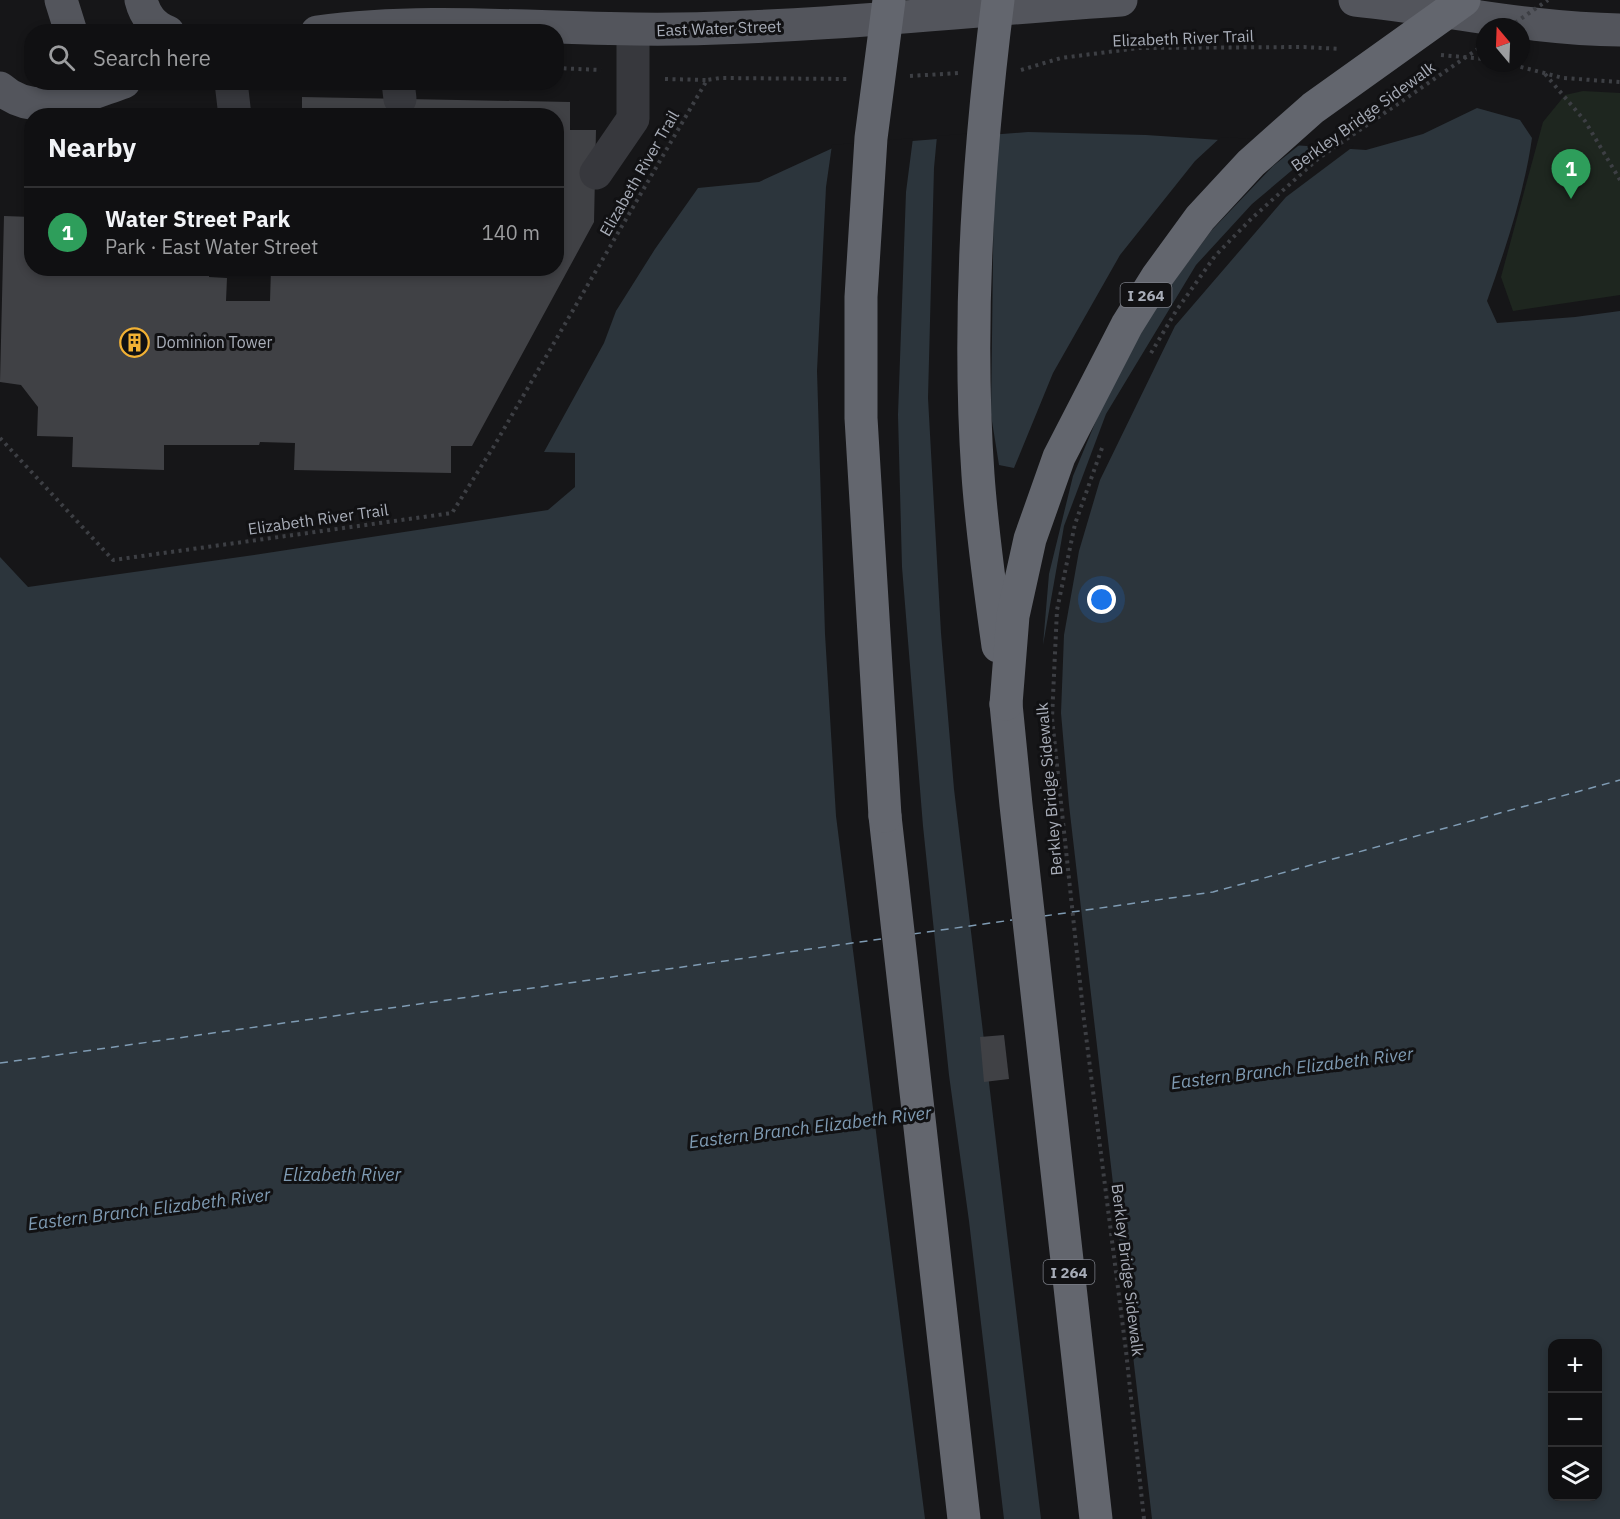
<!DOCTYPE html>
<meta charset="utf-8">
<style>
body{margin:0;font-family:"IBM Plex Sans",sans-serif;background:#1e1e20;color:#f1f3f6}
.controls{position:absolute;right:18px;bottom:18px;display:grid;overflow:hidden;border-radius:12px;box-shadow:0 3px 9px #0003}
.controls button{width:54px;height:54px;display:grid;place-items:center;padding:0;border:0;border-bottom:2px solid #303032;background:#101012;color:#f1f3f6;font:30px sans-serif}
.compass{position:absolute;left:1476px;top:18px;width:54px;height:54px;border-radius:50%;background:#101012;box-shadow:0 3px 9px #0003;rotate:341deg}
.you{position:absolute;left:1102px;top:600px;width:21px;height:21px;margin:-15px;border:4px solid #fff;border-radius:50%;background:#1a73e8;box-shadow:0 0 0 9px #1a73e833}
.badge{display:grid;place-items:center;width:39px;height:39px;border-radius:50%;background:#0b8043;color:#fff;font-size:20px;font-weight:700}
.pin{position:absolute;translate:-50% -50px;filter:drop-shadow(0 2px 3px #0008)}
.pin::after{content:'';position:absolute;top:32px;width:21px;height:18px;background:inherit;clip-path:polygon(0 0,100% 0,50% 100%)}
.list{margin:0;padding:0;list-style:none}
h2{display:flex;justify-content:space-between;align-items:center;height:78px;margin:0;padding:0 24px;font-size:26px}
h2 small{font-size:20px;font-weight:400;color:#9c9d9f}
.list li{display:grid;grid-template-columns:39px 1fr auto;gap:18px;align-items:center;box-sizing:border-box;height:90px;padding:0 24px;border-top:2px solid #303032}
.list b{display:block;font-size:22px;white-space:nowrap}
.list p{margin:0;font-size:20px;white-space:nowrap;color:#9c9d9f}
.list em{font-size:20px;font-style:normal;color:#9c9d9f}
.icon{flex:none;width:33px;height:33px;fill:none;stroke:currentColor;stroke-width:2;stroke-linecap:round;stroke-linejoin:round}
.map{position:relative;flex:none;width:1620px;height:1519px;overflow:hidden}
.search{position:absolute;background:#101012;box-shadow:0 3px 9px #0003;left:24px;top:24px;width:540px;height:66px;display:flex;align-items:center;gap:15px;box-sizing:border-box;padding:0 21px;border-radius:24px;color:#9c9d9f;font-size:22px}
.panel{position:absolute;background:#101012;box-shadow:0 3px 9px #0003;left:24px;top:108px;width:540px;height:168px;border-radius:24px}
.map>svg:first-child{display:block}
.green{fill:#1e261f}
.water{fill:#2c353c;fill-rule:evenodd}
.pier{fill:#161618}
.lines{fill:none;stroke-linecap:round;stroke-linejoin:round}
.ferry{stroke:#7f9bb3;stroke-width:1.5;stroke-dasharray:8 6;stroke-linecap:butt}
.building{fill:#404145}
.path{stroke:#3d3f44;stroke-width:4;stroke-dasharray:3 4.5;stroke-linecap:butt}
.minor{stroke:#37383d;stroke-width:33}
.major{stroke:#53555c;stroke-width:33}
.highway{stroke:#63666e;stroke-width:33}
.path-bridge{stroke:#3d3f44;stroke-width:4;stroke-dasharray:3 4.5;stroke-linecap:butt}
.highway-bridge{stroke:#63666e;stroke-width:33}
.labels{text-anchor:middle;dominant-baseline:central;stroke-width:6;stroke-linejoin:round;paint-order:stroke}
.shield{fill:#111113;stroke:#7b7e86;stroke-width:1.5}
.shield-label{font-size:15px;font-weight:bold;fill:#a8adb8}
.street-label{font-size:16px;fill:#a8adb8;stroke:#111113}
.poi-label{font-size:16px;fill:#a8adb8;stroke:#111113;text-anchor:start}
.water-label{font-size:18px;font-style:italic;fill:#7f9bb3;stroke:#111113}
</style>
<div class="map">
<svg width="1620" height="1519" viewBox="0 0 1620 1519">
<rect width="100%" height="100%" fill="#161618"/>
<!-- green -->
<path class="green" d="M1583,91L1620,93V295L1513,311L1501,277L1543,122L1565,95Z"/>
<!-- water -->
<path class="water" d="M1477,108L1520,120L1532,138C1524,194 1506,247 1487,301L1497,323L1575,317L1620,311V1519H0V557L28,587L254,555L548,510L575,487V453L544,452L604,343L616,311L655,249L698,188L759,182L835,147L1028,132L1146,135L1366,150L1423,134ZM1552,1344H1598V1496H1552Z"/>
<!-- pier -->
<g class="pier">
<path d="M999,131L994,180L991,415L999,465L1014,468L1053,373L1120,255L1195,161L1221,137L1303,142L1273,166L1211,231L1157,304L1108,392L1073,476L1049,574L1043,645L1064,526L1106,414L1196,265L1252,204L1316,150L1324,144L1354,146L1286,197L1175,326L1100,480L1079,551L1064,635L1061,713L1069,805L1152,1519H1041L954,789L941,633L928,398L934,168L937,136Z"/>
<path d="M913,138L906,192L898,415L902,567L923,826L949,1075L969,1221L1004,1519H925L836,816L825,634L817,371L826,187L832,145Z"/>
</g>
<g class="lines">
<!-- ferry -->
<g class="ferry">
<path d="M1044,916L1213,892L1620,780"/>
<path d="M913,934L1012,920"/>
<path d="M0,1063L881,939"/>
</g>
</g>
<!-- building -->
<g class="building">
<path d="M302,97L570,102V130H596L594,222L472,446H451V473L294,470L295,443L260,442L259,445H164V470L72,467L73,437L37,436L38,407L21,385L0,382L4,216L32,217V268H209V277L227,278L226,301H270L271,268H556V116H302Z"/>
<path d="M1004,1035L1009,1079L984,1082L980,1037Z"/>
</g>
<g class="lines">
<!-- path -->
<g class="path">
<path d="M1441,55L1485,59"/>
<path d="M1506,63L1563,78L1620,82"/>
<path d="M556,68L601,70"/>
<path d="M1021,70L1061,58L1139,48L1304,47L1341,49"/>
<path d="M1545,74L1585,121L1620,180"/>
<path d="M910,76L959,73"/>
<path d="M665,79L707,80"/>
<path d="M0,438L113,560L452,513L494,446L707,80L720,78L848,79"/>
</g>
<!-- minor -->
<g class="minor">
<path d="M231,82L235,116"/>
<path d="M398,82L400,99"/>
<path d="M596,173L633,119V30"/>
</g>
<!-- major -->
<g class="major">
<path d="M61,0L71,32"/>
<path d="M141,0C145,16 153,26 168,32"/>
<path d="M1355,0C1443,9 1531,29 1620,30"/>
<path d="M317,32C436,16 556,31 676,29C825,27 972,10 1121,0"/>
<path d="M0,88C36,121 85,95 124,82"/>
</g>
<!-- highway -->
<g class="highway">
<path d="M1006,704L1016,805L1096,1519"/>
<path d="M885,816L964,1519"/>
</g>
<!-- path-bridge -->
<g class="path-bridge">
<path d="M1509,27L1548,0"/>
<path d="M1151,353L1176,311L1215,256L1252,218L1319,158L1485,44"/>
<path d="M1102,448L1075,524L1057,610L1052,718L1084,1020L1126,1351L1144,1519"/>
</g>
<!-- highway-bridge -->
<g class="highway-bridge">
<path d="M998,0C978,157 967,317 978,475C982,532 990,589 998,646"/>
<path d="M1006,704L1013,616L1030,539L1059,457L1127,325L1157,277L1200,218L1251,163L1313,108L1464,0"/>
<path d="M885,816L861,418V297L871,138L889,0"/>
</g>
</g>
<!-- icons -->
<defs>
<symbol id="building-ring" viewBox="-11 -11 22 22"><circle r="9.5" fill="#111113" stroke="#f2b134" stroke-width="1.5"/><path d="M-4-6H4V6H1V3H-1V6H-4ZM-2.5-4.3h1.7v1.8h-1.7ZM.8-4.3h1.7v1.8H.8ZM-2.5-1h1.7V.8h-1.7ZM.8-1h1.7V.8H.8Z" fill="#f2b134"/></symbol>
</defs>
<g fill-rule="evenodd">
<use href="#building-ring" x="118" y="326" width="33" height="33"/>
</g>
<g class="labels">
<!-- shield labels -->
<g class="shield">
<rect x="1120.5" y="283" width="51" height="24" rx="4.5"/>
<rect x="1043.5" y="1260" width="51" height="24" rx="4.5"/>
</g>
<g class="shield-label">
<text x="1146" y="295">I 264</text>
<text x="1069" y="1272">I 264</text>
</g>
<!-- street labels -->
<g class="street-label">
<text transform="translate(719 28) rotate(-2)">East Water Street</text>
<text transform="translate(1183 38) rotate(-2)">Elizabeth River Trail</text>
<text transform="translate(1363 116) rotate(-36)">Berkley Bridge Sidewalk</text>
<text transform="translate(639 173) rotate(-60)">Elizabeth River Trail</text>
<text transform="translate(318 519) rotate(-8)">Elizabeth River Trail</text>
<text transform="translate(1049 789) rotate(-95)">Berkley Bridge Sidewalk</text>
<text transform="translate(1128 1270) rotate(83)">Berkley Bridge Sidewalk</text>
</g>
<!-- poi labels -->
<g class="poi-label">
<text x="156" y="342">Dominion Tower</text>
</g>
<!-- water labels -->
<g class="water-label">
<text transform="translate(1292 1068) rotate(-7)">Eastern Branch Elizabeth River</text>
<text transform="translate(810 1127) rotate(-7)">Eastern Branch Elizabeth River</text>
<text x="342" y="1174">Elizabeth River</text>
<text transform="translate(149 1209) rotate(-7)">Eastern Branch Elizabeth River</text>
</g>
</g>
</svg>
<div class="controls">
<button>+</button>
<button>−</button>
<button><svg class="icon" aria-label="layers" viewBox="0 0 24 24"><path d="M12 4l9 5-9 5-9-5zM3 14l9 5 9-5"/></svg></button>
</div>
<svg class="compass" viewBox="-18 -18 36 36"><path d="M0-13l5 13h-10z" fill="#e53935"/><path d="M0 13l5-13h-10z" fill="#9c9d9f"/></svg>
<div class="you"></div>
<div class="pin badge" style="left:1571px;top:199px;background:#2e9e5b">1</div>
<div class="search"><svg class="icon" aria-label="search" viewBox="0 0 24 24"><circle cx="10" cy="10" r="6"/><path d="M15 15l6 6"/></svg>Search here</div>
<section class="panel">
<h2>Nearby<small></small></h2>
<ul class="list">
<li><span class="badge" style="background:#2e9e5b">1</span><div><b>Water Street Park</b><p>Park · East Water Street</p></div><em>140 m</em></li>
</ul>
</section>
</div>
